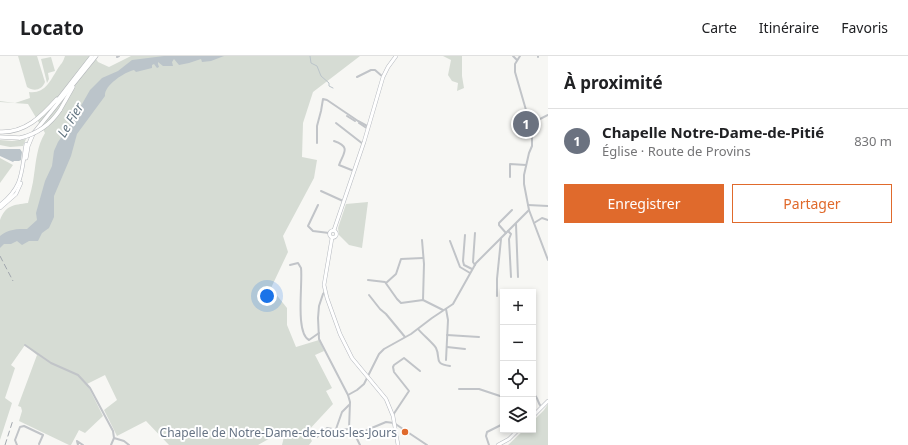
<!DOCTYPE html>
<html lang="fr">
<meta charset="utf-8">
<style>
body{margin:0;font-family:"Noto Sans",sans-serif;background:#f2f2f2;color:#202124}
.controls{position:absolute;right:12px;bottom:12px;display:grid;overflow:hidden;border-radius:0px;box-shadow:0 2px 6px #0003}
.controls button{width:36px;height:36px;display:grid;place-items:center;padding:0;border:0;border-bottom:1px solid #e0e0e0;background:#fff;color:#202124;font:20px sans-serif}
.you{position:absolute;left:267px;top:240px;width:14px;height:14px;margin:-10px;border:3px solid #fff;border-radius:50%;background:#1a73e8;box-shadow:0 0 0 6px #1a73e833}
.badge{display:grid;place-items:center;width:26px;height:26px;border-radius:50%;background:#e06a2c;color:#fff;font-size:13px;font-weight:700}
.pin{position:absolute;translate:-50% -50%;border:2px solid #fff;box-shadow:0 1px 4px #0006}
.list{margin:0;padding:0;list-style:none}
h2{display:flex;justify-content:space-between;align-items:center;height:52px;margin:0;padding:0 16px;font-size:17px}
h2 small{font-size:13px;font-weight:400;color:#757577}
.list li{display:grid;grid-template-columns:26px 1fr auto;gap:12px;align-items:center;box-sizing:border-box;height:64px;padding:0 16px;border-top:1px solid #e0e0e0}
.list b{display:block;font-size:15px;white-space:nowrap}
.list p{margin:0;font-size:13px;white-space:nowrap;color:#757577}
.list em{font-size:13px;font-style:normal;color:#757577}
.actions{display:flex;gap:8px;padding:12px 16px}
.actions a{flex:1;padding:9px 0;border:1px solid #e06a2c;border-radius:0px;text-align:center;font-size:14px;color:#e06a2c}
.actions .main{background:#e06a2c;color:#fff}
.icon{flex:none;width:22px;height:22px;fill:none;stroke:currentColor;stroke-width:2;stroke-linecap:round;stroke-linejoin:round}
.map{position:relative;flex:none;width:548px;height:389px;overflow:hidden}
header{display:flex;align-items:center;gap:24px;box-sizing:border-box;height:56px;padding:0 20px;background:#fff;border-bottom:1px solid #e0e0e0}
header strong{font-size:19px}
nav{display:flex;gap:22px;margin-inline-start:auto;font-size:14px}
main{display:flex}
aside{flex:1;background:#fff}
.map>svg:first-child{display:block}
.green{fill:#d6dcd4}
.water{fill:#bbc4ca}
.lines{fill:none;stroke-linecap:round;stroke-linejoin:round}
.stream{stroke:#bbc4ca;stroke-width:1}
.secondary-casing{stroke:#b5b9bf;stroke-width:4}
.highway-casing{stroke:#b4b7bb;stroke-width:4.5}
.street{stroke:#c1c4c8;stroke-width:2}
.secondary{stroke:#fff;stroke-width:3}
.highway{stroke:#fff;stroke-width:3.5}
.rail{stroke:#a2a7ae;stroke-width:1;stroke-dasharray:6 3;stroke-linecap:butt}
.highway-bridge-casing{stroke:#b4b7bb;stroke-width:4.5;stroke-linecap:butt}
.highway-bridge{stroke:#fff;stroke-width:3.5}
.poi-dot{fill:#e06a2c;stroke:#fff;stroke-width:1.5}
.labels{text-anchor:middle;dominant-baseline:central;stroke-width:4;stroke-linejoin:round;paint-order:stroke}
.poi-label{font-size:12px;fill:#677485;stroke:#fff;text-anchor:end}
.water-label{font-size:13px;font-style:italic;fill:#637581;stroke:#fff}
</style>
<header>
<strong>Locato</strong>
<nav><a>Carte</a><a>Itinéraire</a><a>Favoris</a></nav>
</header>
<main>
<div class="map">
<svg width="548" height="389" viewBox="0 0 548 389">
<rect width="100%" height="100%" fill="#f7f7f4"/>
<!-- green -->
<g class="green">
<path d="M18,0H37L45,26C42,34 34,36 27,31Z"/>
<path d="M65,0H94L98,6L109,11L131,0H360L313,36L303,67L302,101L317,104L314,122L283,180L288,196L271,232L287,252V269L296,291L319,284L324,295L315,299L332,332L326,335L333,348L307,376L312,385L309,389H282L285,377L281,376L258,389H169L146,365L117,380L104,354L117,344L105,319L87,328L103,360L85,377L79,374L71,389H69L19,365L22,355L21,351L18,350L37,299L25,289L11,309L15,312L5,342L12,347L0,384V164C6,149 13,149 28,147C30,138 33,129 34,119C36,105 37,90 45,77L28,48L0,46V45L15,47L30,42L29,36C45,38 50,25 57,14C61,7 62,9 65,0Z"/>
<path d="M443,0H462V20L464,32L457,35L458,27L452,25L448,19L451,4Z"/>
<path d="M51,1L55,15L48,17L49,23L47,27L41,3Z"/>
<path d="M26,83L23,90L10,91L0,89V84L12,85Z"/>
<path d="M0,102L13,109L0,127Z"/>
<path d="M368,146L362,192L349,189L339,179L338,172L346,148Z"/>
<path d="M548,348V389H508L524,374H533V365L544,354Z"/>
</g>
<!-- water -->
<g class="water">
<path d="M164,0H224L211,5L202,6L201,3L189,7L179,9L174,3L172,6L173,10H163L158,6V8L159,11L157,12L154,8L152,9V12L136,16L134,14C125,16 104,29 105,40L77,78L71,100L54,140V161L49,172L42,177L38,185H29L22,189L17,185L11,188H4L0,192V195V180C8,173 17,173 27,173L37,164L36,157L45,125L52,110L54,95L58,86L74,63L82,48L90,34L102,22L118,15L132,4Z"/>
<path d="M0,93H20L22,96L21,104L19,105H14L13,106L0,100Z"/>
</g>
<g class="lines">
<!-- stream -->
<path class="stream" d="M310,0L311,7L317,10L321,20L329,27V30L333,32"/>
<defs>
<g id="secondary">
<path d="M0,149C24,130 21,116 26,88"/>
<path d="M0,152L16,138L21,127"/>
<path d="M334,174L364,86L383,21L388,11L396,0"/>
<circle cx="333" cy="178" r="3.5"/>
<path d="M332,182L324,229L327,242L340,278L352,302L386,343L393,360L398,389"/>
<path d="M533,360L548,345"/>
<path d="M498,389L509,383L518,374"/>
</g>
<g id="highway">
<path d="M57,45L92,0"/>
<path d="M60,54L73,31"/>
<path d="M0,76C25,77 41,61 57,43"/>
<path d="M0,81L20,82"/>
<path d="M26,102L28,90L33,78L96,0"/>
</g>
</defs>
<!-- secondary casing -->
<use href="#secondary" class="secondary-casing"/>
<!-- highway casing -->
<use href="#highway" class="highway-casing"/>
<!-- street -->
<g class="street">
<path d="M513,0L517,4"/>
<path d="M520,0L515,8V16L526,54L532,77V90L529,97L524,119V128L529,154L548,204"/>
<path d="M538,0V1"/>
<path d="M117,1L119,0"/>
<path d="M357,21L371,14H375L383,21"/>
<path d="M347,60L355,65"/>
<path d="M529,64L540,63L548,59"/>
<path d="M336,67L363,88"/>
<path d="M359,67L368,73"/>
<path d="M334,85C351,91 344,96 339,109L354,115"/>
<path d="M317,87V70L321,55L323,43L327,44L358,65L369,71"/>
<path d="M510,121V108L526,109"/>
<path d="M321,135L343,145"/>
<path d="M318,149L308,170L313,175L329,177"/>
<path d="M528,149L548,150"/>
<path d="M534,167L542,162L548,164"/>
<path d="M516,168L518,221"/>
<path d="M508,175L511,178L509,183L511,221"/>
<path d="M506,177L499,169V167L512,154"/>
<path d="M465,179L463,205L464,209L472,213"/>
<path d="M422,184L424,208L423,244"/>
<path d="M450,185L460,211L470,217"/>
<path d="M290,209L298,207L301,212C303,227 295,277 309,284L319,277"/>
<path d="M475,209L473,206L475,177"/>
<path d="M368,224L385,226L397,243L401,247L423,244L443,254"/>
<path d="M386,227L396,218L401,203L423,202"/>
<path d="M325,236L323,238L319,250L318,262L319,283L348,339L350,346L349,373L355,379L360,389"/>
<path d="M369,239L380,253L386,258L405,281"/>
<path d="M497,240V223L501,183"/>
<path d="M418,273C422,278 434,288 436,292C441,302 433,308 450,310"/>
<path d="M447,279L479,281"/>
<path d="M25,289L51,307L78,319L90,332L113,375L114,382L111,389"/>
<path d="M447,291L465,293"/>
<path d="M446,304L448,264L446,253"/>
<path d="M459,333H479L503,341"/>
<path d="M533,338C539,341 537,348 542,351"/>
<path d="M348,339L357,334L364,328L379,298L384,293L411,278L432,262L453,248L476,207L529,154"/>
<path d="M393,359L409,335L394,316L393,311L394,309L404,302L420,315"/>
<path d="M336,373L342,356L349,349"/>
<path d="M355,379L386,366L394,367L427,389"/>
<path d="M317,381L327,372L338,374L349,373"/>
<path d="M114,382L124,385L129,389"/>
<path d="M17,389L15,384L20,371L24,370L43,379L39,388"/>
<path d="M78,389L77,385L83,389"/>
<path d="M489,389L486,380L487,376L503,368"/>
</g>
<!-- secondary -->
<use href="#secondary" class="secondary"/>
<!-- highway -->
<use href="#highway" class="highway"/>
<!-- rail -->
<g class="rail">
<path d="M0,200L13,225"/>
<path d="M5,389L13,364"/>
</g>
<defs>
<path id="highway-bridge" d="M20,82C37,78 50,69 60,54"/>
</defs>
<!-- highway-bridge casing -->
<use href="#highway-bridge" class="highway-bridge-casing"/>
<!-- highway-bridge -->
<use href="#highway-bridge" class="highway-bridge"/>
</g>
<!-- markers -->
<circle class="poi-dot" cx="405" cy="376" r="4"/>
<g class="labels">
<!-- poi labels -->
<g class="poi-label">
<text x="397" y="376">Chapelle de Notre-Dame-de-tous-les-Jours</text>
</g>
<!-- water labels -->
<g class="water-label">
<text transform="translate(70 64) rotate(-59)">Le Fier</text>
</g>
</g>
</svg>
<div class="controls">
<button>+</button>
<button>−</button>
<button><svg class="icon" aria-label="locate" viewBox="0 0 24 24"><circle cx="12" cy="12" r="6"/><path d="M12 2v4M12 18v4M2 12h4M18 12h4"/></svg></button>
<button><svg class="icon" aria-label="layers" viewBox="0 0 24 24"><path d="M12 4l9 5-9 5-9-5zM3 14l9 5 9-5"/></svg></button>
</div>
<div class="you"></div>
<div class="pin badge" style="left:526px;top:68px;background:#6b7280">1</div>
</div>
<aside>
<h2>À proximité<small></small></h2>
<ul class="list">
<li><span class="badge" style="background:#6b7280">1</span><div><b>Chapelle Notre-Dame-de-Pitié</b><p>Église · Route de Provins</p></div><em>830 m</em></li>
</ul>
<div class="actions"><a class="main">Enregistrer</a><a>Partager</a></div>
</aside>
</main>
